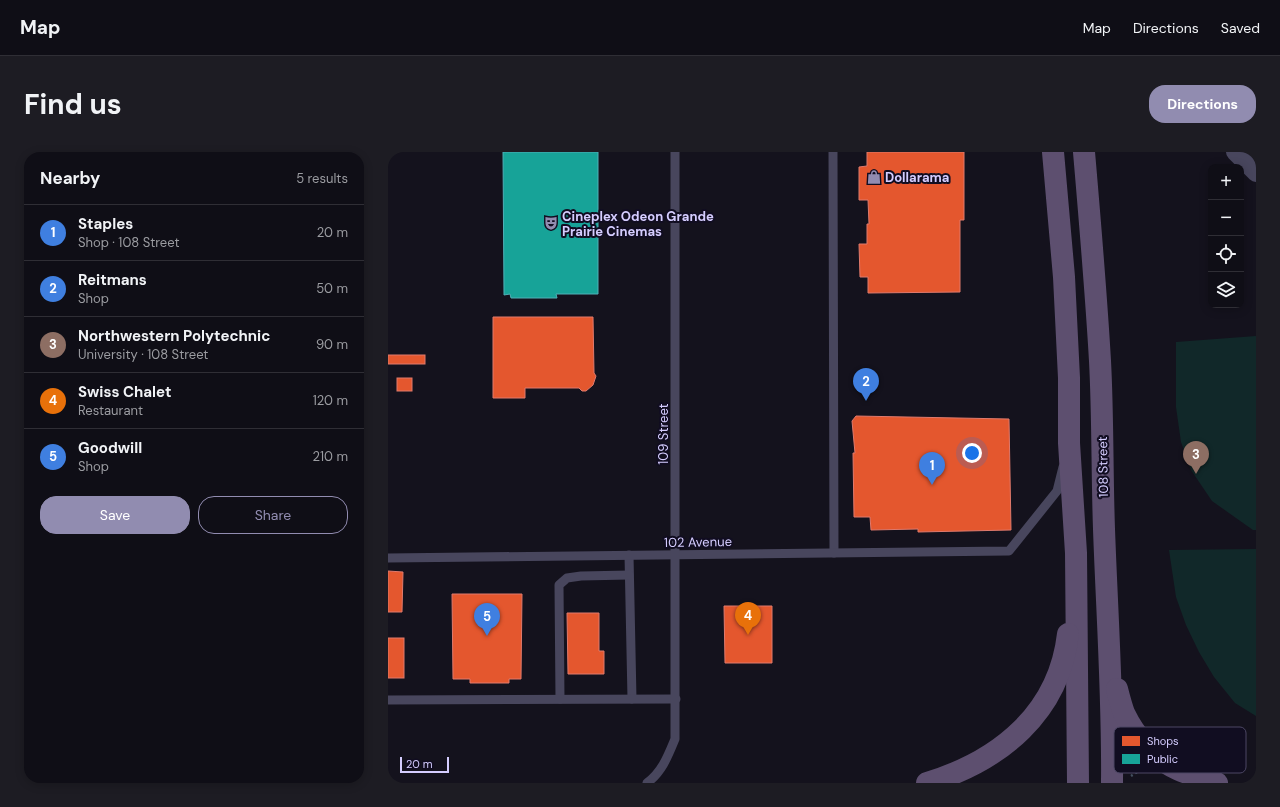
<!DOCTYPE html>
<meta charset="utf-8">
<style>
body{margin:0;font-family:"DM Sans",sans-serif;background:#1d1c23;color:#f1f3f6}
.controls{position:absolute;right:12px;top:12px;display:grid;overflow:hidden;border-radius:8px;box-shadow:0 2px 10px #0003}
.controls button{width:36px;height:36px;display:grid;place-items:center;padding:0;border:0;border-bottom:1px solid #2f2e35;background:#0f0e16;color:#f1f3f6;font:20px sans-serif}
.scale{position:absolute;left:12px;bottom:10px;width:49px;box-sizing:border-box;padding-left:4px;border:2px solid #d5cdff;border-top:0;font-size:11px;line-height:14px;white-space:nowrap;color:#d5cdff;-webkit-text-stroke:3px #110d21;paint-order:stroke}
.you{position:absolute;left:584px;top:301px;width:14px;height:14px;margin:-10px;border:3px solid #fff;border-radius:50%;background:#1a73e8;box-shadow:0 0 0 6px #1a73e833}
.badge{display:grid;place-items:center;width:26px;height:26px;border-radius:50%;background:#918cb0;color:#fff;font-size:13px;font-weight:700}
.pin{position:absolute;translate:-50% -33px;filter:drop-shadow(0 1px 2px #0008)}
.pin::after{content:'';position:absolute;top:21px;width:14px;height:12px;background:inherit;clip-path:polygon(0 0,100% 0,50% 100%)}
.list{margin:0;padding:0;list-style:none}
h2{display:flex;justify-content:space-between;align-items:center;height:52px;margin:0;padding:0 16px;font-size:17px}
h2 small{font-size:13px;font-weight:400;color:#9b9ca1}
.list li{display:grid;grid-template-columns:26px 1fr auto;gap:12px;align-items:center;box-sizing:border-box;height:56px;padding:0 16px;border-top:1px solid #2f2e35}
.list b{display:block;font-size:15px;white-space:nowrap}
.list p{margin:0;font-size:13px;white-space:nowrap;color:#9b9ca1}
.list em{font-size:13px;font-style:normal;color:#9b9ca1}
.actions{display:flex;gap:8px;padding:12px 16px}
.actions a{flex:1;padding:9px 0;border:1px solid #918cb0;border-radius:16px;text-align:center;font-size:14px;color:#918cb0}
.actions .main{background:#918cb0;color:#fff}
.icon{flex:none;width:22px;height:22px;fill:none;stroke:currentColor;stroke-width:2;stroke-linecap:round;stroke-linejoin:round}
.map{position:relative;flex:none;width:868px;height:631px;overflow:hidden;border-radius:16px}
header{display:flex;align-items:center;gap:24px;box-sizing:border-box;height:56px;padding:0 20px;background:#0f0e16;border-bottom:1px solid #2f2e35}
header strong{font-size:19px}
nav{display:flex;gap:22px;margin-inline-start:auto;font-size:14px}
.intro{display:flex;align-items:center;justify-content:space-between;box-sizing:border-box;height:96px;padding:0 24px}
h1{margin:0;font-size:28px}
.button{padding:10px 18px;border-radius:16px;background:#918cb0;color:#fff;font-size:14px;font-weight:700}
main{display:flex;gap:24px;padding:0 24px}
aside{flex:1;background:#0f0e16;border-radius:16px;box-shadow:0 2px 10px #0003}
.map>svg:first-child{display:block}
.green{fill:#112829}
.shops{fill:#e4572e;stroke:#e07a6d}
.public{fill:#17a398;stroke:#50b0b7}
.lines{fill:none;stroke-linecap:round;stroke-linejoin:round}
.path{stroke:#434f5e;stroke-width:2.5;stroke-dasharray:2 3;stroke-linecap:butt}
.service{stroke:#48465d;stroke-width:9}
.minor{stroke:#48465d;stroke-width:18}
.primary{stroke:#5d4f6f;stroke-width:22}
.labels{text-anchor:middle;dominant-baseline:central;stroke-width:4;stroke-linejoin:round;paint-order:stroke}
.poi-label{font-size:13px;font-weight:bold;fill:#d5cdff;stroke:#110d21;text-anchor:start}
.street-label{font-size:13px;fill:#d5cdff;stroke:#110d21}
.key{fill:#110d21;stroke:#4c4764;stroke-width:1}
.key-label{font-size:11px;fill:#d5cdff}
</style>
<header>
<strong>Map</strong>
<nav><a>Map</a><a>Directions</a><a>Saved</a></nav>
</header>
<div class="intro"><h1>Find us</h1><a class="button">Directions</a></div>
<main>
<aside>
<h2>Nearby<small>5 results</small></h2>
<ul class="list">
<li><span class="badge" style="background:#3f7fe0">1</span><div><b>Staples</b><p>Shop · 108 Street</p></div><em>20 m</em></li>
<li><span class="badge" style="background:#3f7fe0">2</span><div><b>Reitmans</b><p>Shop</p></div><em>50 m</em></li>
<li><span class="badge" style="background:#8d6e63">3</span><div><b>Northwestern Polytechnic</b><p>University · 108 Street</p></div><em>90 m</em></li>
<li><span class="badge" style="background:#e8710a">4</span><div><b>Swiss Chalet</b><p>Restaurant</p></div><em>120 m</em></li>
<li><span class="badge" style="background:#3f7fe0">5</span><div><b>Goodwill</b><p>Shop</p></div><em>210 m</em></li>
</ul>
<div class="actions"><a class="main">Save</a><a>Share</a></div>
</aside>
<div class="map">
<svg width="868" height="631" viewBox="0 0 868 631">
<rect width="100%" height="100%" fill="#14121d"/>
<!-- green -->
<g class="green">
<path d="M868,184V378H865L824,349L803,318L793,290L788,255V190Z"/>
<path d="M868,397V564L847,551L826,525L811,500L798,473L788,445L781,398Z"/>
</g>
<!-- shops -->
<g class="shops">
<path d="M479,0H576V68H572V140L480,141V125H472L471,92H479V72H481L480,48H471V15L479,14Z"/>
<path d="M105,165H205L206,221L208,224L205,233L198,239H194L191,236H137V246H105Z"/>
<rect x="0" y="203" width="37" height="9"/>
<rect x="9" y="226" width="15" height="13"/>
<path d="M468,264L621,267L623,378L530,380V377L483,378L482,365H466L465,301H467L464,269Z"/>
<path d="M0,419L15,420L14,460H0Z"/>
<path d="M64,442H134L133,527H121V531H82V527H65Z"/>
<path d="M336,454H384V511H337Z"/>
<path d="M179,461H211V499H216V522H180Z"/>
<rect x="0" y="486" width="16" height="40"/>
</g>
<!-- public -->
<path class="public" d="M115,0H210V142H168L169,146H123L122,142L116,143Z"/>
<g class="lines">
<!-- path -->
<path class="path" d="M743,624L754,617"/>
<!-- service -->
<g class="service">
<path d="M445,0L446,401"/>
<path d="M241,403L244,547"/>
<path d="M0,406L621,399L669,339L675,315"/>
<path d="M172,547L171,433L179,426L193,424L241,423"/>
<path d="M0,548L288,547"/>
<path d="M259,631C274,620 280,604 287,587V0"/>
</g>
<!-- minor -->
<path class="minor" d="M847,0L868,21"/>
<!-- primary -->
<g class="primary">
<path d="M665,0L676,125L681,226V291L688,401L690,631"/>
<path d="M696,0C702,70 708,139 712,209C715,265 714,321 716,377C719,462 725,546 724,631"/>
<path d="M729,537C731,545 733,553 736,561C747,584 766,607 791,618C803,623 816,626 829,631"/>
<path d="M539,631C612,609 671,561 680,482"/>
</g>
</g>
<!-- icons -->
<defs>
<symbol id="shop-bare" viewBox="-9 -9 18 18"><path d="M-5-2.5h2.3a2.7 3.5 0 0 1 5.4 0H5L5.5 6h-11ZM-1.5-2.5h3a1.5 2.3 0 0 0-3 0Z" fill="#918cb0" stroke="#110d21" stroke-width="2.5" paint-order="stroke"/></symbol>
<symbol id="theatre-bare" viewBox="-9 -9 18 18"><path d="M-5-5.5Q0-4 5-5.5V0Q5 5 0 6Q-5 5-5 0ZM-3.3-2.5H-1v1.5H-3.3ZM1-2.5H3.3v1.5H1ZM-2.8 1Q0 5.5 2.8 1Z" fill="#918cb0" stroke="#110d21" stroke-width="2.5" paint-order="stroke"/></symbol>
</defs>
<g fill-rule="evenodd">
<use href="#shop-bare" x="476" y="15" width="20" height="20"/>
<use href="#theatre-bare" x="153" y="61" width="20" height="20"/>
</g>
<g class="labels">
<!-- poi labels -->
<g class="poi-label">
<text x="497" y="25">Dollarama</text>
<text x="174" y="64">Cineplex Odeon Grande<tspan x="174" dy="15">Prairie Cinemas</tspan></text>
</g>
<!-- street labels -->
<g class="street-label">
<text transform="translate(275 282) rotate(-90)">109 Street</text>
<text transform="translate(715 315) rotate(-91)">108 Street</text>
<text transform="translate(310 390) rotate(-1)">102 Avenue</text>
</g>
</g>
<!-- legend -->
<rect x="726" y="575" width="132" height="46" rx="6" class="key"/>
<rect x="734" y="584" width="18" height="10" fill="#e4572e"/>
<rect x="734" y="602" width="18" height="10" fill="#17a398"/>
<g class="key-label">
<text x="759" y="593">Shops</text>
<text x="759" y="611">Public</text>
</g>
</svg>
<div class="controls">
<button>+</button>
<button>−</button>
<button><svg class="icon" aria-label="locate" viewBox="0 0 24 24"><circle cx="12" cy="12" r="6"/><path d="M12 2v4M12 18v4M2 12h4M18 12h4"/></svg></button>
<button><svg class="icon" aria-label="layers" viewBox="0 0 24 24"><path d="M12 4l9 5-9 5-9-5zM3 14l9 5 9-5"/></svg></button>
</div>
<div class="scale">20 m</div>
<div class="you"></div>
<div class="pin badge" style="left:544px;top:333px;background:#3f7fe0">1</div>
<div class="pin badge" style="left:478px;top:249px;background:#3f7fe0">2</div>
<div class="pin badge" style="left:808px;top:322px;background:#8d6e63">3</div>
<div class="pin badge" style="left:360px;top:483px;background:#e8710a">4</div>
<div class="pin badge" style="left:99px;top:484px;background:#3f7fe0">5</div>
</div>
</main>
